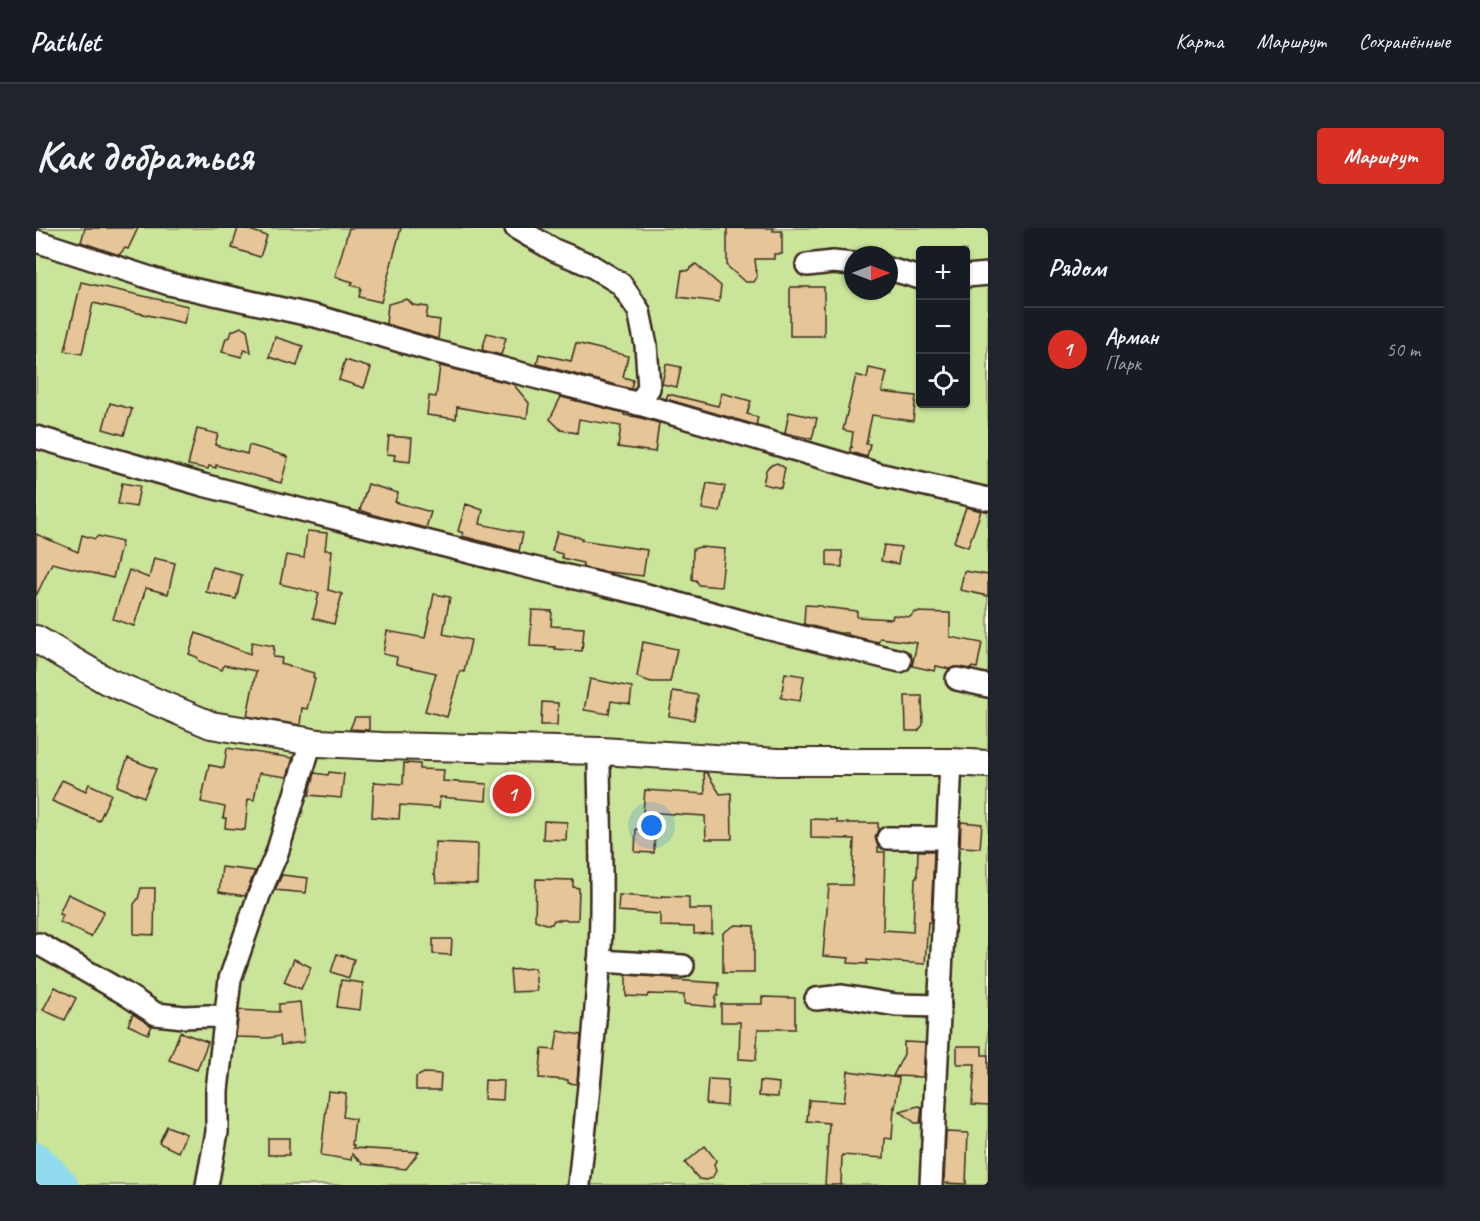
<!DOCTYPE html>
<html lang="ru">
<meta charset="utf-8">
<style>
body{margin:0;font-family:Caveat,sans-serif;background:#20242c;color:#f1f3f6}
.controls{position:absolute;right:18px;top:18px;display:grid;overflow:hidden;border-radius:6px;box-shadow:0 2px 4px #0004}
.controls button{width:54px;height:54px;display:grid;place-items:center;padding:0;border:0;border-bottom:2px solid #363941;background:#171b24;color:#f1f3f6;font:30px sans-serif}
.compass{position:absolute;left:808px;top:18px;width:54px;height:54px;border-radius:50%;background:#171b24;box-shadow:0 2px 4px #0004;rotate:90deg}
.you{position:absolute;left:616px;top:598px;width:21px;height:21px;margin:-15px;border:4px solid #fff;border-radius:50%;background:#1a73e8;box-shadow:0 0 0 9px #1a73e833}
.badge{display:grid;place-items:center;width:39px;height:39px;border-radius:50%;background:#d93025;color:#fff;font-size:20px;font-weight:700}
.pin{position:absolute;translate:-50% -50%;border:3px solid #fff;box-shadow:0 2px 6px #0006}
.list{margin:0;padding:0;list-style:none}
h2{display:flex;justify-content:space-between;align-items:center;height:78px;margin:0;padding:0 24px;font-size:26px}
h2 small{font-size:20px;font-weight:400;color:#9ea1a6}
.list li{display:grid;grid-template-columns:39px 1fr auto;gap:18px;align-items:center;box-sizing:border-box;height:84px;padding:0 24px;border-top:2px solid #363941}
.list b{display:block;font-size:22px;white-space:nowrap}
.list p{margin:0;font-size:20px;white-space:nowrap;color:#9ea1a6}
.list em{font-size:20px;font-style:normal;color:#9ea1a6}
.icon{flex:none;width:33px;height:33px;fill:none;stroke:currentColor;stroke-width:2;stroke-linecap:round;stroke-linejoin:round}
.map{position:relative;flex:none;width:952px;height:957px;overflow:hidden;border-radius:6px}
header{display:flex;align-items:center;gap:36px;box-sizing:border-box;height:84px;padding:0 30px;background:#171b24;border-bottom:2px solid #363941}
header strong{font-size:28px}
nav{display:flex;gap:33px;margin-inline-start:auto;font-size:21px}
.intro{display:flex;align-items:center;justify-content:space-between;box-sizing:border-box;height:144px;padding:0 36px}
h1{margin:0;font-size:42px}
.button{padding:15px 27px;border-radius:6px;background:#d93025;color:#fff;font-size:21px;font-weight:700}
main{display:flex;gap:36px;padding:0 36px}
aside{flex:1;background:#171b24;border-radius:6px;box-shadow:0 2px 4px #0004}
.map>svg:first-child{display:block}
.green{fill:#cae49a;stroke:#82875c;stroke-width:1.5;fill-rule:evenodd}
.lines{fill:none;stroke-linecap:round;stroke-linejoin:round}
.river{stroke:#90dbf0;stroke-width:34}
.building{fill:#e6c698;stroke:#3b2a1e;stroke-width:1.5}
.minor-casing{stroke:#3b2a1e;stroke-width:26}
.tertiary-casing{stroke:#3b2a1e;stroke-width:30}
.minor{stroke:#fff;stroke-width:21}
.tertiary{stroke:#fff;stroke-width:26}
</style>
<header>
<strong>Pathlet</strong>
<nav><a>Карта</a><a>Маршрут</a><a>Сохранённые</a></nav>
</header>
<div class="intro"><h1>Как добраться</h1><a class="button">Маршрут</a></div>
<main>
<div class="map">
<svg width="952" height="957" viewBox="0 0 952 957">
<rect width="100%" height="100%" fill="#faf4ea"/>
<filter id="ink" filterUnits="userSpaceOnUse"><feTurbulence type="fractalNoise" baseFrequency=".0167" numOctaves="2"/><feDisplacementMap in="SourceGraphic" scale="12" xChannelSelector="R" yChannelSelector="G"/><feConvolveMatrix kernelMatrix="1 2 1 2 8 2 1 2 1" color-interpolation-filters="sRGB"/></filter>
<g filter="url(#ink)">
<!-- green -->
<path class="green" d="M0,0H952V957H0ZM884,22H930V176H884ZM817,27H853V63H817Z"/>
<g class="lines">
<!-- river -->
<path class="river" d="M0,931L25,957"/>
</g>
<!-- building -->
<g class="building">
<path d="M49,0H102L92,21L89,20L83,27L45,14Z"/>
<path d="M202,0H208L231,8L224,29L196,20Z"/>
<path d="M313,0H365L345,74L323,69L325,60L315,57L317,54L299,49Z"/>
<path d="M691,0H737V3H746V26H738V31H719L721,49L718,54H709L691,38Z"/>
<path d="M660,36L685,58L683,74L642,69L646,42L651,43Z"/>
<path d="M45,54L152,78L148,95L57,75L46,126L29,123Z"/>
<rect x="754" y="59" width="34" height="49"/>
<path d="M371,71L377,77L392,79L390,90L404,92L402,111L350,96L352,76Z"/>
<path d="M205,99L211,101L215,124L208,122L206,129L186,124L190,110L194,109L196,103Z"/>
<path d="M451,105L470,110L465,127L446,122Z"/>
<path d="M239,109L267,118L261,138L233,129Z"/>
<path d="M540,115L592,128L587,149L597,152L595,161L501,136L503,126L535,133Z"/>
<path d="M309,132L335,140L328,160L303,152Z"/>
<path d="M630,136L645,139L641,159L626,156Z"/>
<path d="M404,138L477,156L493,175L491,190L460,186L421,179L420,191L391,187L393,168L400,169Z"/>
<path d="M833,140L851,144L846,164L880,168L877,193L836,187L830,216H834L831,229L814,224V220L817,219H815L817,204L807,202L820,147L831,150Z"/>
<path d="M686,165L715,173L711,186L722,189L720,197L630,171L632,166L682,178Z"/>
<path d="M525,169L588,185V187L601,189L623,195L619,224L582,219L585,198L543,191L541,205L525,202L514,191Z"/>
<path d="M74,175L96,181L88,207L67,201Z"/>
<path d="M753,184L781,190L776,211L749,205Z"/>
<path d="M161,201L182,206L179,217L211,226L213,217L250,228V229L252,230L245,255L180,237V240L173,238L172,241L152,237Z"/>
<path d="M353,208L376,210L374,234L358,232L359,227L351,226Z"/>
<path d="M741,235L749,240L745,260L727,256L730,242L733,238Z"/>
<path d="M86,255L104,258L100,279L82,276Z"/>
<path d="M671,255L689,258L684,284L666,281Z"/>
<path d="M332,256L362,265L359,274L395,284L390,300L345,289L324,282Z"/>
<path d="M430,276L447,282L444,296L487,305L483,323L426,308L427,305L422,303Z"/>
<path d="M930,279L945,283L932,319L918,314Z"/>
<path d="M271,303L291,305L289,322H296L292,362L306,366L298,396L277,390L283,365L244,356L250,327L268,330Z"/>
<path d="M521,304L546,310L545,312L611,322L607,348L564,343L546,339L547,335L526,330V326L516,323Z"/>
<path d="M0,306L42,324L46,307L59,311L62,308L86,314L77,350L16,335L0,368Z"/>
<path d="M848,317L865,319L862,336L845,333Z"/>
<path d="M664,319L689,321L685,359L663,357L660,352H656L657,321Z"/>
<path d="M791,323H806V339L791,338Z"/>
<path d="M118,330L139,335L132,366L110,360L98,398L77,391L93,342L113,350Z"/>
<path d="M176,339L206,347L200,371L170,364Z"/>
<path d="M928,343L952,347V368L924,362Z"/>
<path d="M398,366L414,369L407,406L435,412L428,444L424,443L411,489L389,483L400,445L360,436L361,429L347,426L351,403L389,410Z"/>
<path d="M769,377L786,378V379L821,383V389L856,391L857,387L874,389L879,384L914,385V409L946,415L941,440L936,439L935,441L918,439L914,441L900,438L899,443L876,438L881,415L844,410L842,414L812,407V405H803L768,396Z"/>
<path d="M496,382L516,383L515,398L548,400L546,423L519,421V419L494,418Z"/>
<path d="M160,405L214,426L216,414L238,418L237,429L246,430L245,436L278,445L277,449L279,450L271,481L266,480L264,497L211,488L220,443L188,437L186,442L163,433L161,429L153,426Z"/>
<path d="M607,414L641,421L634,454H615L601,449Z"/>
<path d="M749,445L768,448L764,473L745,470Z"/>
<path d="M554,451L596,459L594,476L575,473L573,486L548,482Z"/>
<path d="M637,463L662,467L658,492L633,488Z"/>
<path d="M869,468H886L887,497L882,503H870Z"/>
<path d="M506,474L522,475L521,497H505Z"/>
<path d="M319,489H333V502L314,501Z"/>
<path d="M191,520L257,530L251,549L223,545L218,572L212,571L209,602L189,600L190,590H187L189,579L165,574L173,537L188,540Z"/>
<path d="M92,530L120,541L108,569L81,558Z"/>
<path d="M368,535L384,536V541L408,542L407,553L451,556L450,573L404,569L403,580L364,577L363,591L336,589L338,554L367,556Z"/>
<path d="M293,544L308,546L305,570L273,567L279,545L292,547Z"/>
<path d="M668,544L671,545L684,566L695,565L696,611H670L669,588L607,584L609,562L669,566Z"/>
<path d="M26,552L50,563L53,556L75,566L63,593L16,573Z"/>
<path d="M775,591L801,592V595H842V602L839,609L842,618V624H849L847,702L877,704L879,650H881L882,623H898L895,694H892L889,736L831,732V736L812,735L813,730L787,728L793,657H816L818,611L775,610Z"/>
<path d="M508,593L531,594L530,612L507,611Z"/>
<path d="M925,594L946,596L944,620L924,619Z"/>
<path d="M600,601L619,602L618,625L599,624Z"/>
<path d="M399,614L442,616L441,656L400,655L399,647H398Z"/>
<path d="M186,639L219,643L209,668L183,664Z"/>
<path d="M246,647L272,650L270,665L239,662Z"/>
<path d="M500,651L537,652V659L543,660L542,692H518L516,696H510L499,692Z"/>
<path d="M105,660H119L118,707L98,706V676L102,671Z"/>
<path d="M32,666L68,683L55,709L24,694L27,687L23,686Z"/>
<path d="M583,667L625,670V668L653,669V681H676V705L658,706V699L624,698V686L582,683Z"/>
<path d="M699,697L718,698V745H687V705Z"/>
<path d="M397,711H416L415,727L397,726Z"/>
<path d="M301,726L318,731L313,750L295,744Z"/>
<path d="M258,731L275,739L265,761L248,754Z"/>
<path d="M499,740L501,763L476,764L474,742Z"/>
<path d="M590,747L638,750V752L683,755L682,768H680L679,779L648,776V767L612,766L611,769L590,768Z"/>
<path d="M305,752L327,755L324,782L301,779Z"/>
<path d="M19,759L40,770L29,792L7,782Z"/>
<path d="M726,769L759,770V801H722L720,832L703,831L704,794H685V776H726Z"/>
<path d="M264,774L268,814L245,817L244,808L232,810L200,809L203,782L243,784V776Z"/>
<path d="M97,786L116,798L112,806L92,797Z"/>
<path d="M522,803L545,807L541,856L532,855V852L503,850L506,821L519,822Z"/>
<path d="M144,804L172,814L161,842L133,832Z"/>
<path d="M868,814L889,815L887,849L857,848L868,826Z"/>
<path d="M921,818H946V827H952V878L936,877L939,836H921Z"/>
<path d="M812,843L863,850L859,880L858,879L856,911L849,910L848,930L806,927L805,957H789L793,895L771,893L773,872L808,874Z"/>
<path d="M388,845L405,846L404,862H380V849Z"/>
<path d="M672,851L692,852L691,878L670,876Z"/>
<path d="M449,852L468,853L467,872L448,871Z"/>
<path d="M724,853L743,855L742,869L723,868Z"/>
<path d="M292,863L310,865L307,889L319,891L316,917H318L317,920L383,924L370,941L327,936L316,926L315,932L285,927Z"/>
<path d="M882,878L886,879L884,895H879L864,883Z"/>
<path d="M131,898L150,906L142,924L123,915Z"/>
<path d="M910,904L932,905L930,956L908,955Z"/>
<rect x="232" y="910" width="21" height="17"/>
<path d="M669,918L680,932L678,937L680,943L676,950L671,952L663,951L649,935Z"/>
</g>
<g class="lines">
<defs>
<g id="minor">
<path d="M480,0L518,22L554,37L585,56L603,83L610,117L613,160L603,176"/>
<path d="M0,13L133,56L283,89L398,123L603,176L846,247L952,271"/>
<path d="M771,37L797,34L817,36"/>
<path d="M853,41L884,50"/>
<path d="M930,48L952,46"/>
<path d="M0,209L167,257L489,338L611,367L730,400L864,433"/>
<path d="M921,451L952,458"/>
<path d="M852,610H911"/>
<path d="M3,716L88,765L120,786L148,789L172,788L189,789"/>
<path d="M563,733L647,738"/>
<path d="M780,771L806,768L860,777L904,778"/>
<path d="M171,957L181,904V862L194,751L223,667L241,625L275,514"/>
<path d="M543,957C551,878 560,800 564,721C567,660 564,599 563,538L565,523"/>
<path d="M895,957L915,534"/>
</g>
<path id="tertiary" d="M0,411L71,453L175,497L283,515L346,518L565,523L742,534H915L952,536"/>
</defs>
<!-- minor casing -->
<use href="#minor" class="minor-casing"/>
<!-- tertiary casing -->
<use href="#tertiary" class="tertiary-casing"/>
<!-- minor -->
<use href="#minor" class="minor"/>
<!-- tertiary -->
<use href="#tertiary" class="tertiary"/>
</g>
</g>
</svg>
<div class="controls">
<button>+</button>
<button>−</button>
<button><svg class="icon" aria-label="locate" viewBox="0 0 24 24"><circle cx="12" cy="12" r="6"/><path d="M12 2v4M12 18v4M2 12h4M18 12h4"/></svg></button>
</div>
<svg class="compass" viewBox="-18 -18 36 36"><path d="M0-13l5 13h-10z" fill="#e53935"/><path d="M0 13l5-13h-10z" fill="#9ea1a6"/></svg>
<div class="you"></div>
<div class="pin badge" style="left:476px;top:566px">1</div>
</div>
<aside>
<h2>Рядом<small></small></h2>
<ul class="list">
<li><span class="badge">1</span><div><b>Арман</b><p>Парк</p></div><em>50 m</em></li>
</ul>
</aside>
</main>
